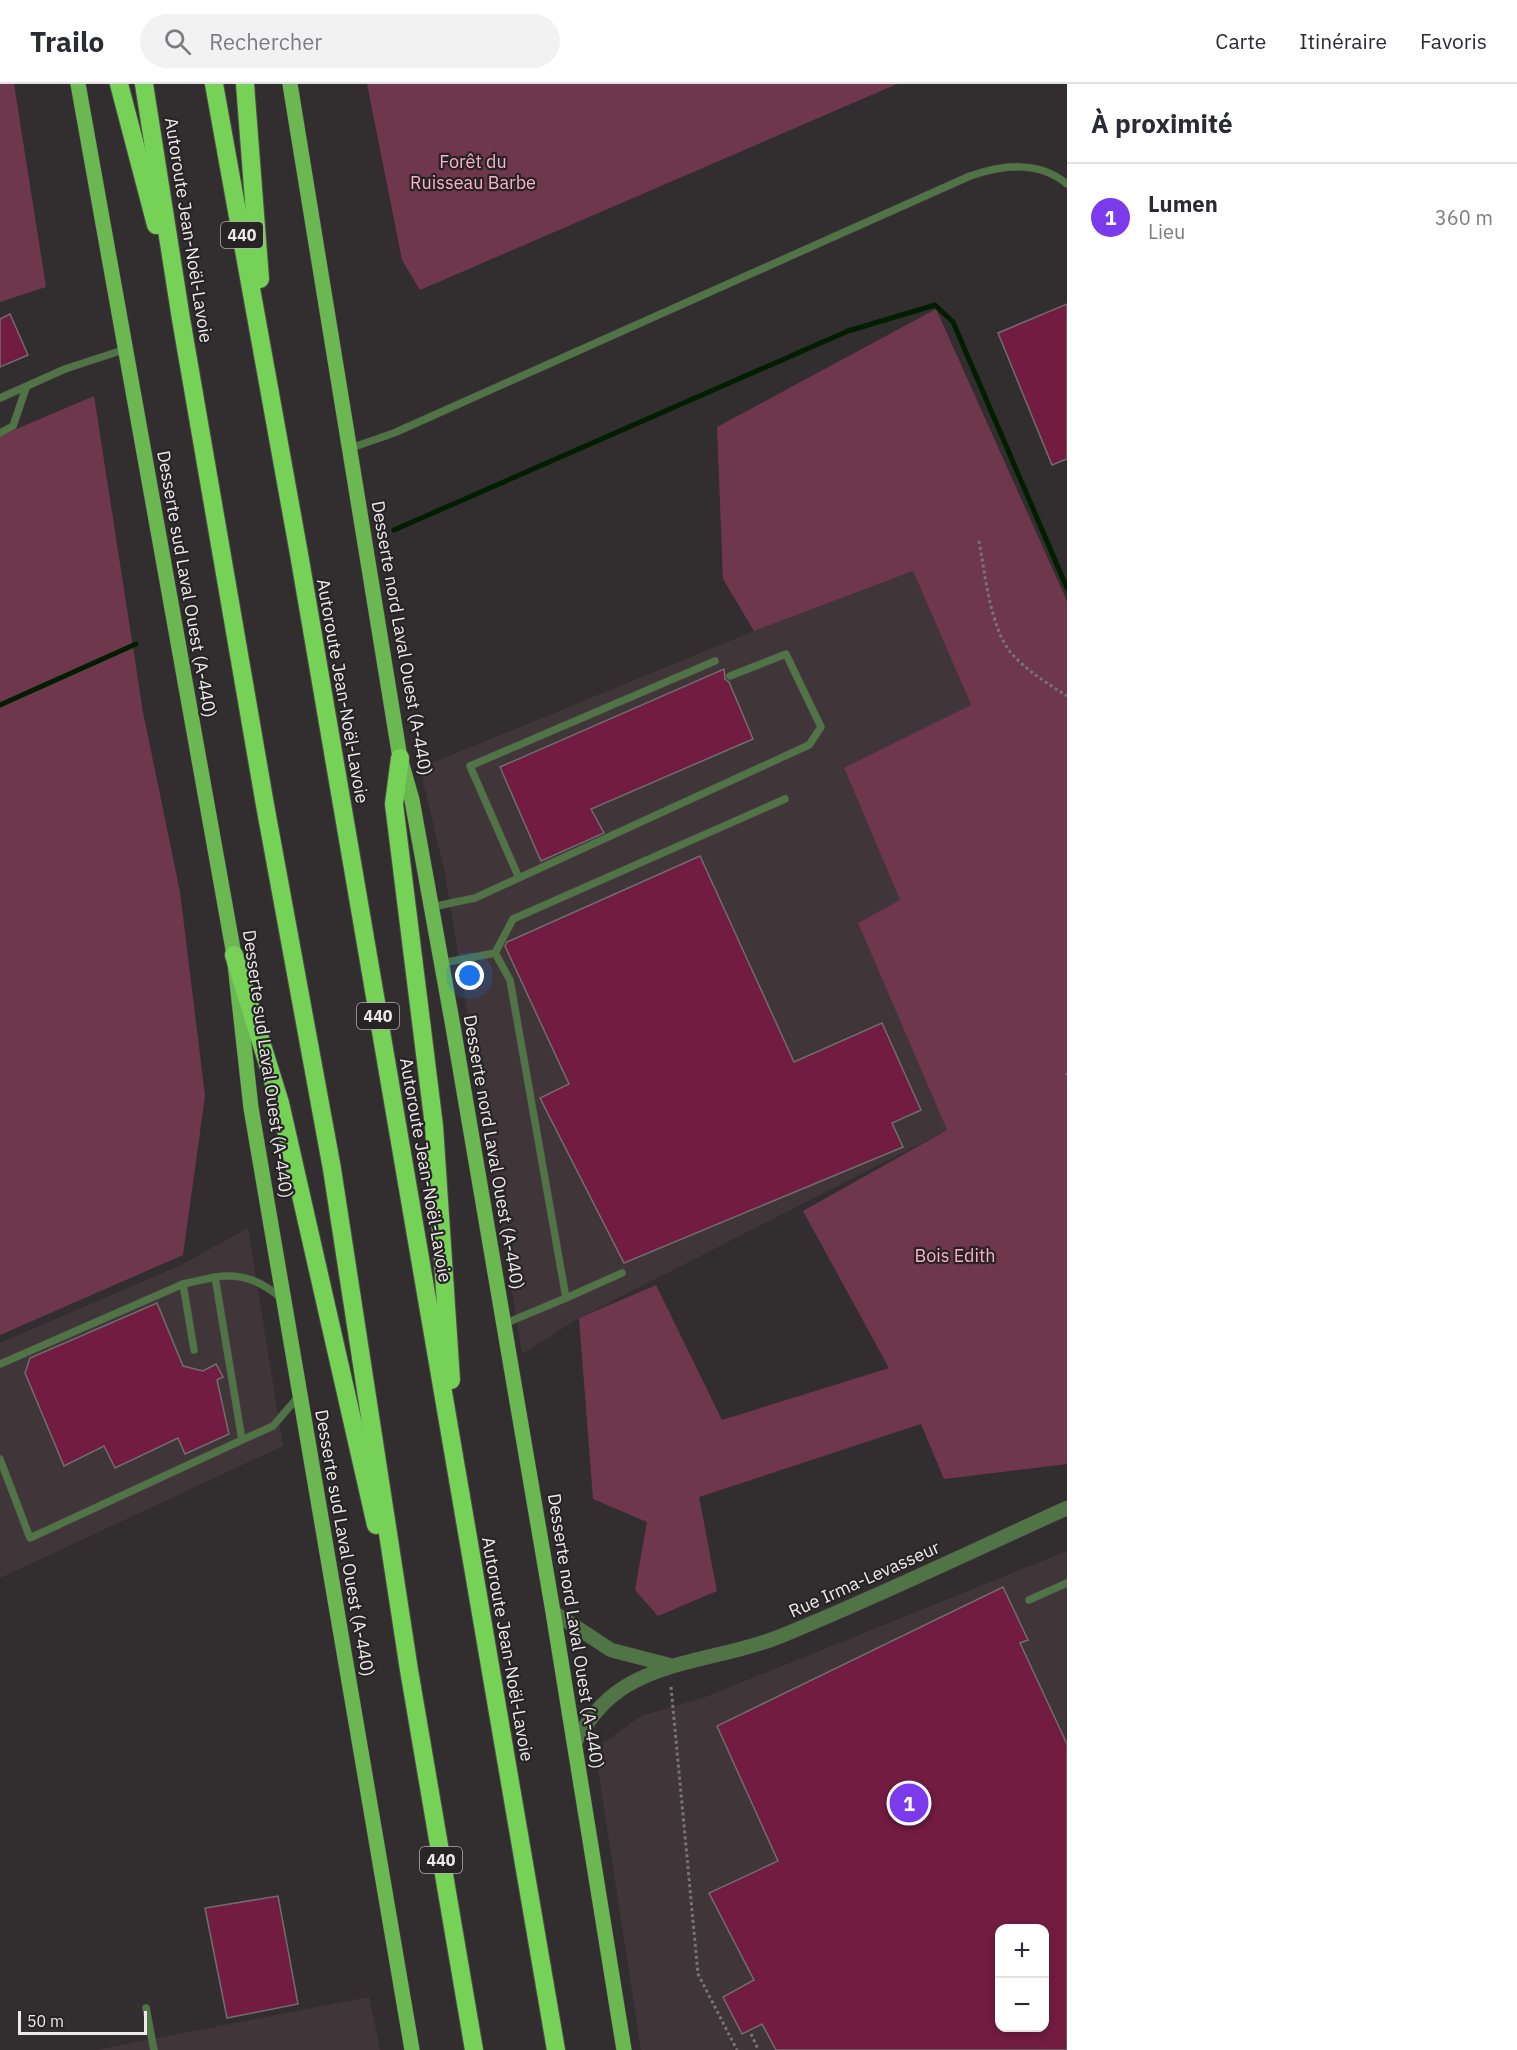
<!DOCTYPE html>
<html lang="fr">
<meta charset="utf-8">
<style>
body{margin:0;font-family:"IBM Plex Sans",sans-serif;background:#f2f2f3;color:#2b2b33}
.controls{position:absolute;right:18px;bottom:18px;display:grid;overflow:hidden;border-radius:12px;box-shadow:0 3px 9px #0003}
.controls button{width:54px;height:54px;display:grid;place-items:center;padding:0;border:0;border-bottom:2px solid #e1e1e2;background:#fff;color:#2b2b33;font:30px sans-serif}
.scale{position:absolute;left:18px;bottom:15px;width:129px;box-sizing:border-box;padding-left:6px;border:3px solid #ebe9ea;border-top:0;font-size:16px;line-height:21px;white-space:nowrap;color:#ebe9ea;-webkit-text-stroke:4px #282425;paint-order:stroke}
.you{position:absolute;left:470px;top:892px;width:21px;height:21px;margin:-15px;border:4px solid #fff;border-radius:50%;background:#1a73e8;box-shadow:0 0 0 9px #1a73e833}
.badge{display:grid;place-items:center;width:39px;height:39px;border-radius:50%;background:#7c3aed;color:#fff;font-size:20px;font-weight:700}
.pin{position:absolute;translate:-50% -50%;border:3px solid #fff;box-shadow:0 2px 6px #0006}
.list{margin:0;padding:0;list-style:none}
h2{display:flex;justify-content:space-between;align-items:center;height:78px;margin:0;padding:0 24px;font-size:26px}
h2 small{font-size:20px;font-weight:400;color:#7c7c81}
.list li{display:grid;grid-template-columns:39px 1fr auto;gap:18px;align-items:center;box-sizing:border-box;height:108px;padding:0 24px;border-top:2px solid #e1e1e2}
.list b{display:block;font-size:22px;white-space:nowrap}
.list p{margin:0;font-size:20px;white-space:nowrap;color:#7c7c81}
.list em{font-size:20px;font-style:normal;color:#7c7c81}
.icon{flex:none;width:33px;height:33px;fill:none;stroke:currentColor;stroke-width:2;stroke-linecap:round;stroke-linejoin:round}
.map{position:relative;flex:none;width:1067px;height:1966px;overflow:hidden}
header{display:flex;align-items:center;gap:36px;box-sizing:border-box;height:84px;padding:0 30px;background:#fff;border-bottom:2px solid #e1e1e2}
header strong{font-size:28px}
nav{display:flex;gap:33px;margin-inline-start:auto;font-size:21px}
.search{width:420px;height:54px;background:#f2f2f3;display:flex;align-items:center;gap:15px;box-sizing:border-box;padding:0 21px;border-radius:33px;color:#7c7c81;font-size:22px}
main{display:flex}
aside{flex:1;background:#fff}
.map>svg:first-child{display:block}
.built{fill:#403639;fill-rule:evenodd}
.green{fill:#6f374b}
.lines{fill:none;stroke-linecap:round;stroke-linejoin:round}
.stream{stroke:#021e00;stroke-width:5}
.building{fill:#721c41;stroke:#716d6e;stroke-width:1.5;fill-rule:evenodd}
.service-casing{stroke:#504c4d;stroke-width:8}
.minor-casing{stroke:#504c4d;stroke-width:15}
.primary-casing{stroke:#504c4d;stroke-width:16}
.motorway-casing{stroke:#504c4d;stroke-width:20}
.path{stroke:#777475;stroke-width:3;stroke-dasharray:3 3;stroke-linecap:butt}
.service{stroke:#507445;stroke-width:7}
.minor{stroke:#507445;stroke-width:14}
.primary{stroke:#6bb752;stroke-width:15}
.motorway{stroke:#75d256;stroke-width:18}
.labels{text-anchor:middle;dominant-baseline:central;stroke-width:4.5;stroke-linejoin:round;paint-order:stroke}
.shield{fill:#282425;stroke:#b0aeaf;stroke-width:1.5}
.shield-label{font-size:16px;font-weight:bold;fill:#ebe9ea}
.park-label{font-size:18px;fill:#fdb1c9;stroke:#282425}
.street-label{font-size:18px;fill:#ebe9ea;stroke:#282425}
</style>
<header>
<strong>Trailo</strong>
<div class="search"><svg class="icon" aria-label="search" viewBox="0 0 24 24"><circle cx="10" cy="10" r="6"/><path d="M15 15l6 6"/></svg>Rechercher</div>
<nav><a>Carte</a><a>Itinéraire</a><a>Favoris</a></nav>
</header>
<main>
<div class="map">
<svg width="1067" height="1966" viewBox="0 0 1067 1966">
<rect width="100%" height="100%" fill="#322e2f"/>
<!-- built -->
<g class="built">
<path d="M913,487L971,622L844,685L900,816L858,839L947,1046L579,1234L522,1270L445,789L420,684L754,547Z"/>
<path d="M248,1144L283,1362L0,1494V1259L179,1182Z"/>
<path d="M1067,1467V1966H641L595,1665L641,1632L703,1614ZM1000,1844H1044V1944H1000Z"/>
<path d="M369,1913L380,1966H96Z"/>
</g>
<!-- green -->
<g class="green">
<path d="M0,0H14L46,203L0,218Z"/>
<path d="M367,0H897L420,206L402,176Z"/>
<path d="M936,225L1067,517V1380L944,1395L921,1340L699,1413L717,1507L658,1532L635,1506L647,1438L593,1415L579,1234L656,1201L722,1336L889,1284L803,1127L947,1046L858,839L900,816L844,684L971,621L913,487L754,547L723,495L717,343Z"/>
<path d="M94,312L143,628L180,808L205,1012L183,1171L0,1251V352Z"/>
</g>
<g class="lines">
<!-- stream -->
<g class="stream">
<path d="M394,446L848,247L935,221L953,238L1067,504"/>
<path d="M0,621L136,560"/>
</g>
</g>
<!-- building -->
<g class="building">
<path d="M1067,220V375L1052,381L998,249Z"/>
<path d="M10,230L28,271L0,283V235Z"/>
<path d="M724,585L725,595L729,598L753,655L591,725L604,749L541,777L500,683Z"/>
<path d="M700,772L794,978L882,939L921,1026L892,1039L903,1063L624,1179L540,1014L569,1000L505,862L507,858Z"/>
<path d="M157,1219L183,1282L203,1287L216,1280L223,1293L217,1296L229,1350L185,1370L178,1354L115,1384L104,1362L64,1382L25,1289L30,1274Z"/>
<path d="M1003,1503L1028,1556L1020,1559L1067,1660V1966H776L762,1940L742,1950L723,1913L754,1896L709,1809L778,1777L717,1642ZM999,1845H1044V1944H999Z"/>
<path d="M278,1812L298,1920L227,1934L205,1824Z"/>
</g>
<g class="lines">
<defs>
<g id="service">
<path d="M0,314L65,285L126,265"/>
<path d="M0,349L13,342L26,304"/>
<path d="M348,365L394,349L970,92C1003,81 1038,76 1067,100"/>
<path d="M519,794L470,682L715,577"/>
<path d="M432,823L475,814L809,661L821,643L786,570L730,592"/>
<path d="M495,869L513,835L785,715"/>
<path d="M442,879L495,869L510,896L566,1214L504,1240"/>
<path d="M281,1214C261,1197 242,1189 215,1193L242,1356L273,1342L298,1313"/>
<path d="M566,1214L622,1189"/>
<path d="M194,1266L183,1200L215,1193"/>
<path d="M0,1280L183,1200"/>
<path d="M0,1375L30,1454L242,1356"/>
<path d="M1029,1516L1067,1499"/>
<path d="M146,1924L154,1966"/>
</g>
<g id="minor">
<path d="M553,1528L611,1566L669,1581"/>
<path d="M575,1658C589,1635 602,1617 626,1602C673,1574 730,1573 781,1552C877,1513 972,1467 1067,1424"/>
</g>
<g id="primary">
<path d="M78,0L234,871L251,1024L412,1966"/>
<path d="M290,0L400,674L412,716L452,937L553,1528L624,1966"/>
</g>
<g id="motorway">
<path d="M119,0L156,141"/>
<path d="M144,0L181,235L265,721L332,1085L409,1586L474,1966"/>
<path d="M214,0L299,470L556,1966"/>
<path d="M245,0L260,195"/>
<path d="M400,674L394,720L434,1042L451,1296"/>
<path d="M234,871L280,1019L376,1441"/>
</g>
</defs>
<!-- service casing -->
<use href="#service" class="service-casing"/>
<!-- minor casing -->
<use href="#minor" class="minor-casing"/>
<!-- primary casing -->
<use href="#primary" class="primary-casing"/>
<!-- motorway casing -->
<use href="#motorway" class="motorway-casing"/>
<!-- path -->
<g class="path">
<path d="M979,457C985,489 990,543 1011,569C1027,587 1047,599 1067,612"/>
<path d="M1066,991L1067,990"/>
<path d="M671,1603L698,1890L737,1966"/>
<path d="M751,1950L758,1965"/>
</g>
<!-- service -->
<use href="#service" class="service"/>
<!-- minor -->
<use href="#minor" class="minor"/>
<!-- primary -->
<use href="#primary" class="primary"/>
<!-- motorway -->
<use href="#motorway" class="motorway"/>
</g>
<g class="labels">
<!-- shield labels -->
<g class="shield">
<rect x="221" y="138" width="42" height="26" rx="4.5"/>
<rect x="357" y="919" width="42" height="26" rx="4.5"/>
<rect x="420" y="1763" width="42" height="26" rx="4.5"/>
</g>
<g class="shield-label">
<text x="242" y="151">440</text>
<text x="378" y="932">440</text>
<text x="441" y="1776">440</text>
</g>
<!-- park labels -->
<g class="park-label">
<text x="473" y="77">Forêt du<tspan x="473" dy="21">Ruisseau Barbe</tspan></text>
<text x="955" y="1171">Bois Edith</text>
</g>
<!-- street labels -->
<g class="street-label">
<text transform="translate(189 146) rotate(81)">Autoroute Jean-Noël-Lavoie</text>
<text transform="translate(187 500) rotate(80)">Desserte sud Laval Ouest (A-440)</text>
<text transform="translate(402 554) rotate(80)">Desserte nord Laval Ouest (A-440)</text>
<text transform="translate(343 607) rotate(80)">Autoroute Jean-Noël-Lavoie</text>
<text transform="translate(268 980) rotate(82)">Desserte sud Laval Ouest (A-440)</text>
<text transform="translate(494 1068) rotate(80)">Desserte nord Laval Ouest (A-440)</text>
<text transform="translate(426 1086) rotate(80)">Autoroute Jean-Noël-Lavoie</text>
<text transform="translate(345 1459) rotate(80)">Desserte sud Laval Ouest (A-440)</text>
<text transform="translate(864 1495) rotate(-24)">Rue Irma-Levasseur</text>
<text transform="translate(576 1547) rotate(81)">Desserte nord Laval Ouest (A-440)</text>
<text transform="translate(508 1565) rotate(80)">Autoroute Jean-Noël-Lavoie</text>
</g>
</g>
</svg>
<div class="controls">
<button>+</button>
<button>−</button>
</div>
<div class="scale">50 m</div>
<div class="you"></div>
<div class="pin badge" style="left:909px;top:1719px">1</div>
</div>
<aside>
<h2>À proximité<small></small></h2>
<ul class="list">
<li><span class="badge">1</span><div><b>Lumen</b><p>Lieu</p></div><em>360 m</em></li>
</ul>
</aside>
</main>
